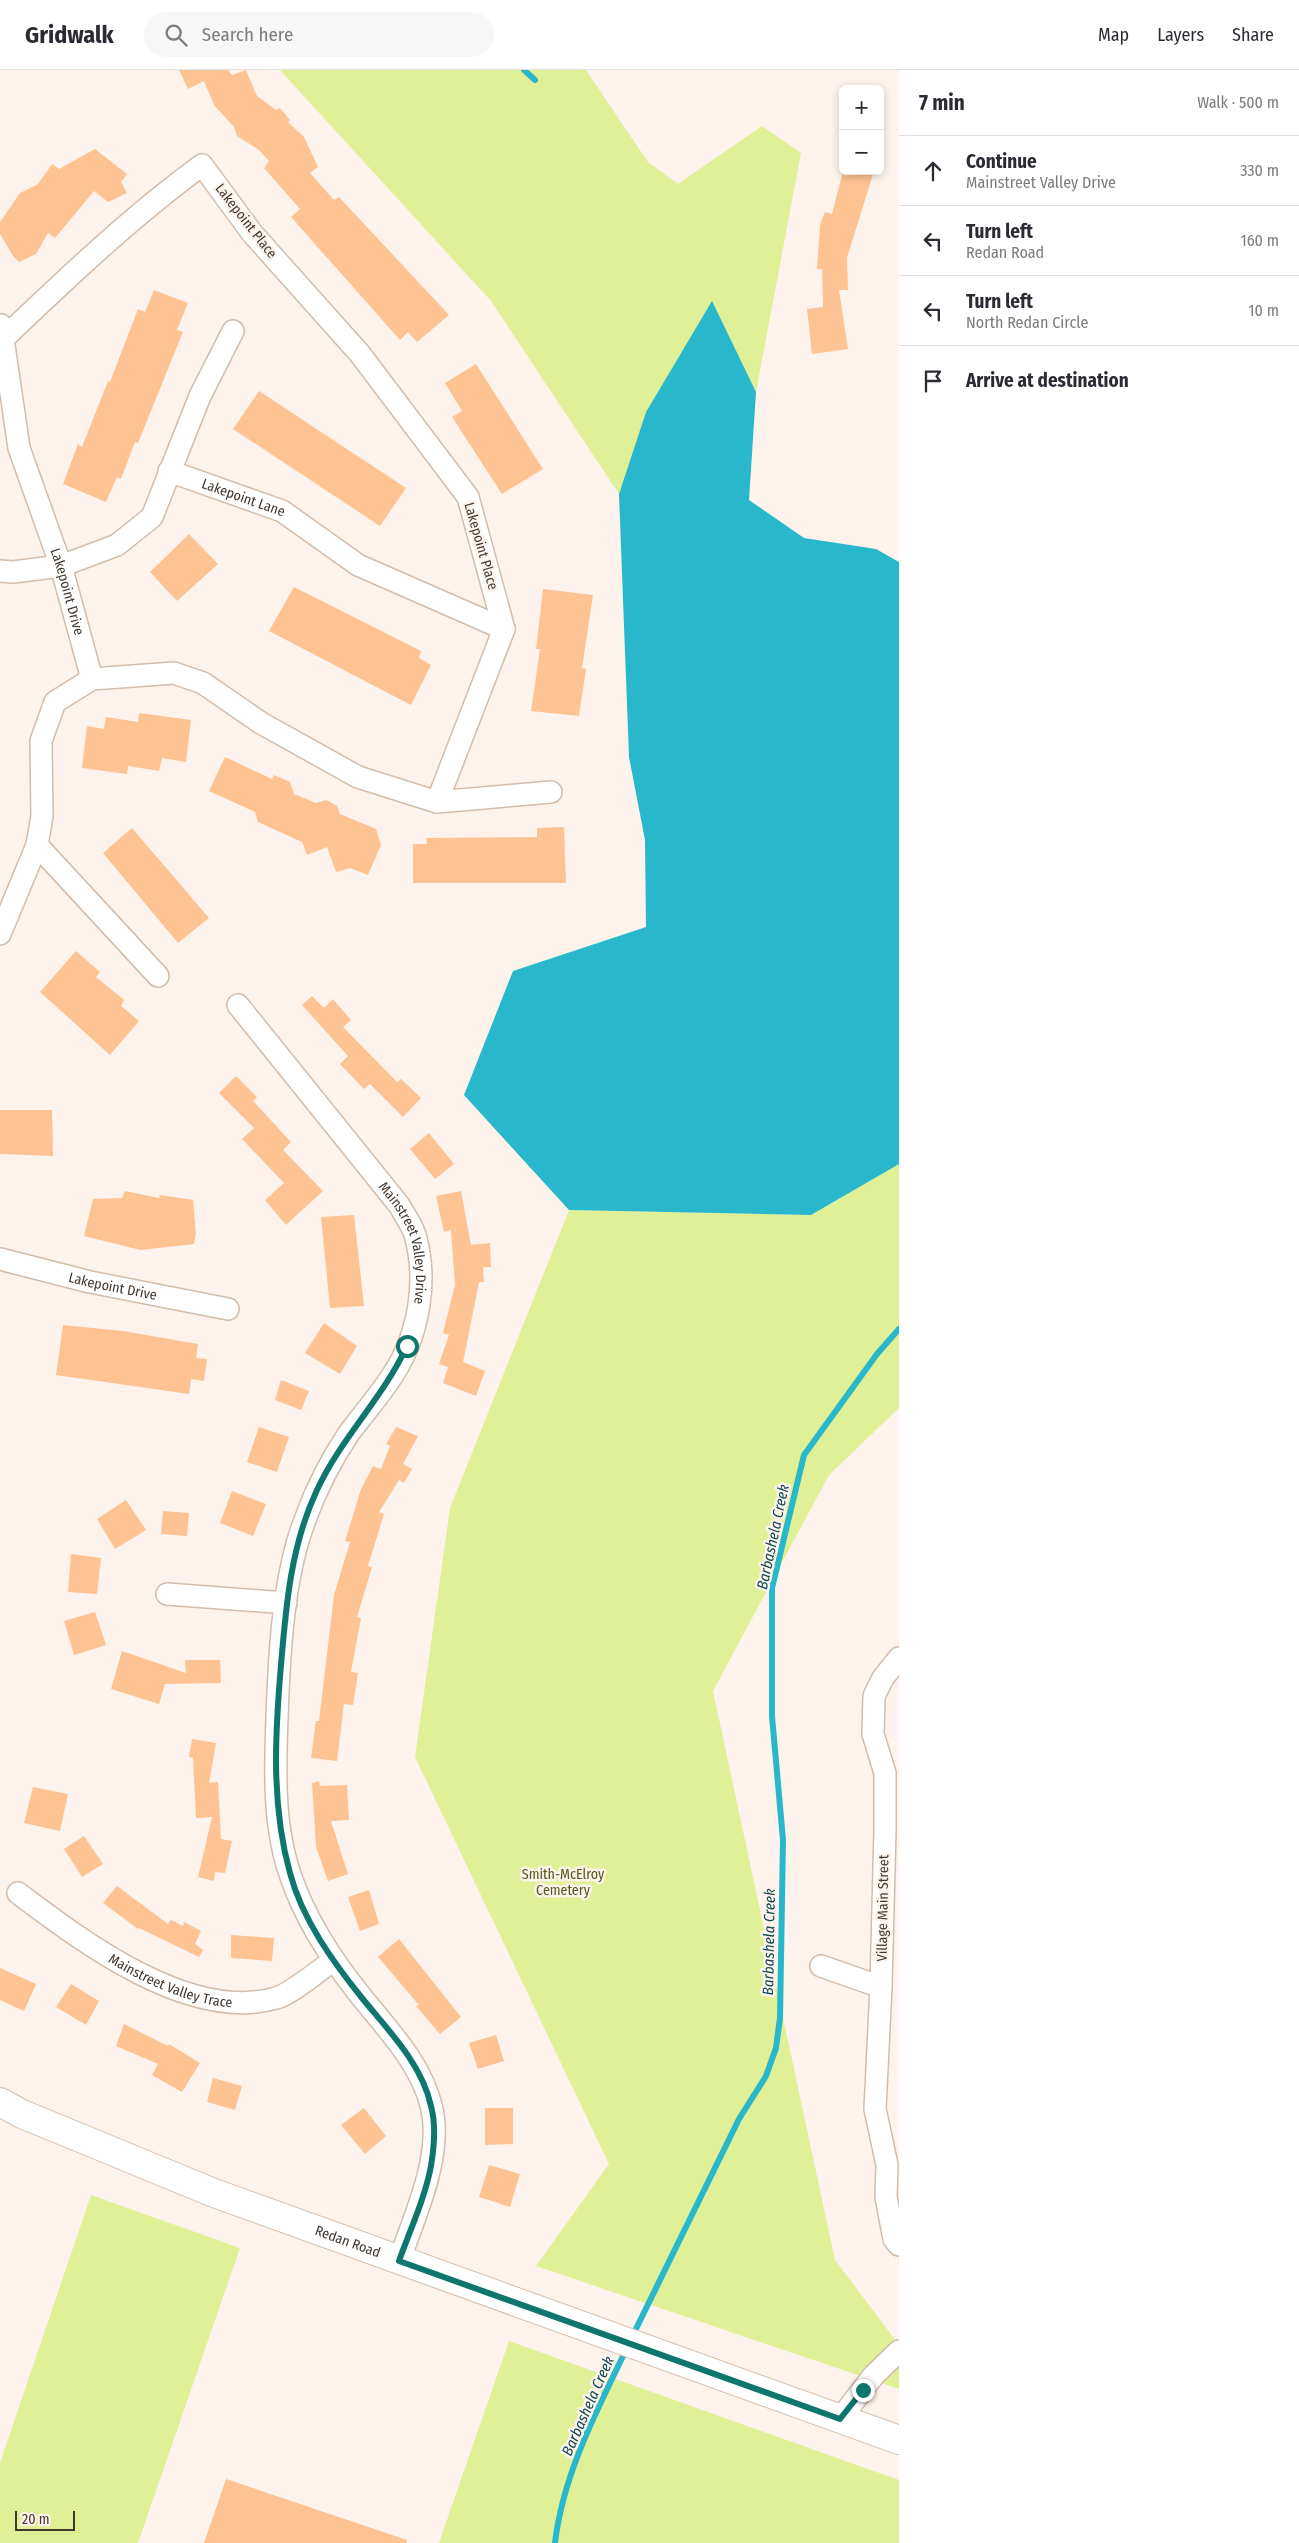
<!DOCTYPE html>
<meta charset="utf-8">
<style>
body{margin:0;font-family:"Fira Sans Condensed",sans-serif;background:#f7f7f7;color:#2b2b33}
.controls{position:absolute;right:15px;top:15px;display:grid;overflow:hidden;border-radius:8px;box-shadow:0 2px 8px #0003}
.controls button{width:45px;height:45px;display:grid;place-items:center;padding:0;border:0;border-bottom:1px solid #e1e1e2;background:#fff;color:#2b2b33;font:25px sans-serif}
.scale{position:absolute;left:15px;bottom:12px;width:60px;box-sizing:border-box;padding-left:5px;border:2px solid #40372f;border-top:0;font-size:14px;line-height:18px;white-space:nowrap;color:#40372f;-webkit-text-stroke:4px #fdf3ec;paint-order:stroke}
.stop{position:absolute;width:15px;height:15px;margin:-11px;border:4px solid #0f766e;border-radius:50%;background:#fff}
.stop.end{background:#0f766e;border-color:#fff;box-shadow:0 1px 5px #0008}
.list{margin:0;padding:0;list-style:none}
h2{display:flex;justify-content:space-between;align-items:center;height:65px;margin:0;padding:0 20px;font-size:21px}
h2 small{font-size:16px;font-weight:400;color:#7c7c81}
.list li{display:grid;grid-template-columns:32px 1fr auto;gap:15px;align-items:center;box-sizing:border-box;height:70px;padding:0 20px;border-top:1px solid #e1e1e2}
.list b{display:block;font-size:19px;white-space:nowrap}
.list p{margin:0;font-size:16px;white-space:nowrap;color:#7c7c81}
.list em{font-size:16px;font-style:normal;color:#7c7c81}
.icon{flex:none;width:28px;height:28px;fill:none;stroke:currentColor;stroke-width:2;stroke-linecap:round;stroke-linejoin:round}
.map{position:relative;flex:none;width:899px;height:2473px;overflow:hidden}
header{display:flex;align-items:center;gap:30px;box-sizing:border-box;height:70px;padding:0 25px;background:#fff;border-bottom:1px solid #e1e1e2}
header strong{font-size:24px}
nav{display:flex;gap:28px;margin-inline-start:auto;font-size:18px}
.search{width:350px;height:45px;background:#f7f7f7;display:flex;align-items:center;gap:12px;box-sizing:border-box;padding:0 18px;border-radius:28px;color:#7c7c81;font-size:19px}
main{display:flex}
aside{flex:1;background:#fff}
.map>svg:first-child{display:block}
.green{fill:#dff097}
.water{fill:#29b7cb}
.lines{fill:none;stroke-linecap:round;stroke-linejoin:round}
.stream{stroke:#29b7cb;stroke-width:6}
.building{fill:#fec392}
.minor-casing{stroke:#d3bcaa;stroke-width:24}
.secondary-casing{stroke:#d3bcaa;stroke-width:30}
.minor{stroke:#fff;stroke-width:21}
.secondary{stroke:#fff;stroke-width:28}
.route{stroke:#0f766e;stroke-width:6}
.labels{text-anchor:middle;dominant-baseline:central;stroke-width:5;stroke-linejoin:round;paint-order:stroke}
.street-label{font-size:14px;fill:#40372f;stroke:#fdf3ec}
.park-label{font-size:14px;fill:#505a1a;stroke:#fdf3ec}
.water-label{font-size:15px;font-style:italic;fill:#0d4851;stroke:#fdf3ec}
</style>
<header>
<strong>Gridwalk</strong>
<div class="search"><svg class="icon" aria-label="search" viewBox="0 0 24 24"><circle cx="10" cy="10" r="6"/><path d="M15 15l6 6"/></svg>Search here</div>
<nav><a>Map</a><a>Layers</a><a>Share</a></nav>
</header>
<main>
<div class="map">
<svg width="899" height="2473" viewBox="0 0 899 2473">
<rect width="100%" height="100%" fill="#fdf3ec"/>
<!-- green -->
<g class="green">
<path d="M280,0H586L648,92L678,114L762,56L801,83L756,322L712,232L646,342L619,424L491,231Z"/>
<path d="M899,1094V1338L829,1405L713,1621L835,2190L899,2275V2319L536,2196L609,2094L415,1687L450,1438L569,1140L811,1145Z"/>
<path d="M91,2125L240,2178L138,2473H0V2393Z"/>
<path d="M509,2271L899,2410V2473H439Z"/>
</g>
<!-- water -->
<path class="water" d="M712,231L756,322L749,430L804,468L876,479L899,492V1094L811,1145L569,1140L464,1025L513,901L646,857L645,770L629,687L619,424L646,342Z"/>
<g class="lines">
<!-- stream -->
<g class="stream">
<path d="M524,0L535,10"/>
<path d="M632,2267L739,2049L766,2006L776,1978L780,1948L783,1770L772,1646V1518L804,1385L877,1284L899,1259"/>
<path d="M555,2473C563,2404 597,2340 627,2278"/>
</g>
</g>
<!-- building -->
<g class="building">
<path d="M179,0H228L232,5L246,0L257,26L276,40L280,38L290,50L288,52L304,67L318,97L310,103L334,130L339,127L449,245L417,272L408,262L400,270L291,147L300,139L264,98L269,91L259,80L237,66L234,57L214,35L204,11L188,19Z"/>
<path d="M95,79L127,104L121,112L127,123L108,132L94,121L55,168L48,163L36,184L19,192L13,186L0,164V152L20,123L38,114L52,94L59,99Z"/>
<path d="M843,101H874L847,188L848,220H839L848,279L812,284L807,239L823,237L822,199H817L820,154L825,142L832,144Z"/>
<path d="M154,220L188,233L177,260L183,262L138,373L135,372L121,409L117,407L106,432L63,414L78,374L82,377L108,311L110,312L138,239L145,242Z"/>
<path d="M476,294L543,399L502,424L452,347L462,341L445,313Z"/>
<path d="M259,321L406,418L380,456L233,359Z"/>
<path d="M189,464L218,494L177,531L150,502Z"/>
<path d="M294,517L421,581L419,588L431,595L411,635L269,561Z"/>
<path d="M543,519L593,525L582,598L586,599L579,646L531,641L540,579H536Z"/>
<path d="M139,643L191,650L186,692L162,688L159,701L128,696L127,704L82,698L87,656L104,659L106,647L138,652Z"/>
<path d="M225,687L272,709L274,705L290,712L294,724L316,733L326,730L337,736L340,744L376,759L381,775L368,805L350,798L336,802L327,777L307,785L302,772L258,752L255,742L209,721Z"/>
<path d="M564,757L566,813H413V774H427L426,768L537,767V758Z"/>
<path d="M132,758L209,848L178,873L103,783Z"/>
<path d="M76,881L100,902L96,907L124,930L121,936L139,951L110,985L40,922Z"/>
<path d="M312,926L324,938L333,929L351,950L343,957L397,1012L401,1009L421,1028L403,1047L370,1014L364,1019L340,994L348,986L302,935Z"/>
<path d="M236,1006L257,1027L253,1031L291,1072L283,1080L323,1121L286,1155L265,1130L284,1113L242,1069L254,1058L219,1023Z"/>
<path d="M0,1040H52L53,1086L0,1084Z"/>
<path d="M429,1063L454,1094L435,1109L410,1079Z"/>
<path d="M125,1121L159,1128L160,1125L193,1130L196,1164L194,1174L141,1180L84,1166L93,1129L122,1128Z"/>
<path d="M461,1121L471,1175L490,1173L491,1197H483L484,1212H479L463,1292L485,1301L476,1326L443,1313L448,1297L439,1294L449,1265L443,1263L455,1215L451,1160L444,1162L436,1126Z"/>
<path d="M354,1145L364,1236L330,1238L321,1147Z"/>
<path d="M324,1253L357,1276L340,1304L305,1283Z"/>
<path d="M63,1255L123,1261L198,1274L196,1288L207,1289L204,1311L191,1309L189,1324L56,1305Z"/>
<path d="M281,1310L309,1321L301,1340L275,1330Z"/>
<path d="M259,1357L289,1367L277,1402L247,1392Z"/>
<path d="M396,1357L418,1366L403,1394L412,1399L404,1413L399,1410L379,1442L384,1444L368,1496L372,1497L357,1547L361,1548L351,1602L358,1603L353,1635L344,1634L337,1691L311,1688L316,1651H319L334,1525L350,1472L345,1471L361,1419L373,1396L381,1399L390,1376L386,1374Z"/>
<path d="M232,1421L266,1434L253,1466L220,1453Z"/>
<path d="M126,1430L146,1460L115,1479L97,1449Z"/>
<path d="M163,1441L189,1443L187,1466L161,1464Z"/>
<path d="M71,1484L101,1488L97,1524L68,1522Z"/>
<path d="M95,1542L106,1575L74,1585L64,1551Z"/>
<path d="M122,1581L186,1603L185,1590H220L221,1613L165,1614L159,1634L111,1619Z"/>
<path d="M192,1669L216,1673L209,1713L218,1712L221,1769L232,1771L225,1803L215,1802L214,1811L198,1807L212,1747L196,1748L193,1688L189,1687Z"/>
<path d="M319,1711L320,1716L347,1715L349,1750L331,1751L348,1804L328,1811L316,1777L312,1713Z"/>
<path d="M33,1717L68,1724L60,1761L24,1753Z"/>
<path d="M84,1766L103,1794L82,1807L64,1779Z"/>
<path d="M117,1816L168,1854L171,1850L183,1856L184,1852L201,1861L195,1874L203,1880L199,1887L139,1858L138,1859L103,1833Z"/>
<path d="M369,1820L379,1854L360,1861L348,1827Z"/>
<path d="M231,1865L274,1868L272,1891L231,1888Z"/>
<path d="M399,1869L461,1947L440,1964L416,1936L419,1935L378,1887Z"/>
<path d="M0,1898L36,1914L24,1941L0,1930Z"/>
<path d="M71,1914L99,1931L86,1955L56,1937Z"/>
<path d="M124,1954L168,1976L169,1974L200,1993L182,2022L152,2005L158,1994L116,1976Z"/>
<path d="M496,1965L504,1991L478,1999L469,1973Z"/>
<path d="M213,2008L242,2016L235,2040L207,2032Z"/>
<path d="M364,2038L386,2066L365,2084L341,2055Z"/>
<path d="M485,2038H513V2074L485,2075Z"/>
<path d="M489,2095L520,2104L510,2137L479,2127Z"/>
<path d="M226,2409L407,2470V2473H204Z"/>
</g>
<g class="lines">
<defs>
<g id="minor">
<path id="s1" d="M1,255L19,378L61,496L92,609"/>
<path id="s2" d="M169,401L282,441L358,495L504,559"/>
<path d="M0,501L13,502L61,496L117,475L152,447L200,326L233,261"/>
<path d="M437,732L551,722"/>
<path d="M37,775L158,906"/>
<path d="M0,864L37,775L42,746L41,671L55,632L92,609L174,603L203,613L261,653L358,707L437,732L504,559L468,427L360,284L252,163L202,95C131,147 67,208 4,268"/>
<path id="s3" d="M238,935L399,1135C404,1144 412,1155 415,1165C428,1210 419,1264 394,1303C381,1324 364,1343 349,1363C331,1390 316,1419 305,1450C283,1506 279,1587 277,1648C275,1700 273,1757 291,1807C306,1851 332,1890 360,1925C387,1959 420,1992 431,2035C444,2084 415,2145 399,2191"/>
<path id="s4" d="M0,1189L90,1212L228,1239"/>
<path d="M167,1524L286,1533"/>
<path d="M899,1588L883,1608L874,1626L873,1664L885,1703V1759L881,1917L875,2039L887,2095L886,2127L894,2169L899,2175"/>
<path id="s5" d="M18,1823C83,1872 190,1953 276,1928C291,1924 319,1900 333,1891"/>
<path d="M821,1896L881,1917"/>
<path d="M840,2349L874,2305L899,2281"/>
</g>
<g id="secondary">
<path id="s6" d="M0,2032L22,2044L214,2123L899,2370"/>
</g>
</defs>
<!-- minor casing -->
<use href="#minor" class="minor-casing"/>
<!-- secondary casing -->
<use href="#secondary" class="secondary-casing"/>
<!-- minor -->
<use href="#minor" class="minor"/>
<!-- secondary -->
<use href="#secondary" class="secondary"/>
</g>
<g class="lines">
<!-- route -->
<path class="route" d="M407,1276C383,1328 341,1368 317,1420C291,1475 286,1535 281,1595C275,1664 271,1735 290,1803C302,1849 333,1892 362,1928C388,1960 422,1994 431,2036C436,2054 434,2078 431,2096C425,2128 410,2160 399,2191L840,2349L863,2320"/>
</g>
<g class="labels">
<!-- street labels -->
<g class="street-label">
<text transform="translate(246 151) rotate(52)">Lakepoint Place</text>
<text stroke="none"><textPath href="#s2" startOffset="79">Lakepoint Lane</textPath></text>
<text transform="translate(481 476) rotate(74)">Lakepoint Place</text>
<text stroke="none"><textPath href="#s1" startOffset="276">Lakepoint Drive</textPath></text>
<text stroke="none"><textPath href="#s3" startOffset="295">Mainstreet Valley Drive</textPath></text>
<text stroke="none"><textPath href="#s4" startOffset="116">Lakepoint Drive</textPath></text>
<text transform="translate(883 1838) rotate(-89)">Village Main Street</text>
<text stroke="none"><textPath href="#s5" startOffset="178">Mainstreet Valley Trace</textPath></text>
<text stroke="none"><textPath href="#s6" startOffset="375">Redan Road</textPath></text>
</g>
<!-- park labels -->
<g class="park-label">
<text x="563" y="1804">Smith-McElroy<tspan x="563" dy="16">Cemetery</tspan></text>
</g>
<!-- water labels -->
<g class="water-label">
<text transform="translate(773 1467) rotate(-78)">Barbashela Creek</text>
<text transform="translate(769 1872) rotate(-89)">Barbashela Creek</text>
<text transform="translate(588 2336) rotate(-66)">Barbashela Creek</text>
</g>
</g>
</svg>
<div class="controls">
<button>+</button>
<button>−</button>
</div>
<div class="scale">20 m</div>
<div class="stop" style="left:407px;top:1276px"></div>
<div class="stop end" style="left:863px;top:2320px"></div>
</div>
<aside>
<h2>7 min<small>Walk · 500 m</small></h2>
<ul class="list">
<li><svg class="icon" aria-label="ahead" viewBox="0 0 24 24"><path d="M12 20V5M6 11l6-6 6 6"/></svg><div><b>Continue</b><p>Mainstreet Valley Drive</p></div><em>330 m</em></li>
<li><svg class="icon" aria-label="left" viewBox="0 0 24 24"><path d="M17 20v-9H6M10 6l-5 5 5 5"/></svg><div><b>Turn left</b><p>Redan Road</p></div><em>160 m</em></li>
<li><svg class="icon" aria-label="left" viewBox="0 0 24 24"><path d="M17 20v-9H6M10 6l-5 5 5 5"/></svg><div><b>Turn left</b><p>North Redan Circle</p></div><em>10 m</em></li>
<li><svg class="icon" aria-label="arrive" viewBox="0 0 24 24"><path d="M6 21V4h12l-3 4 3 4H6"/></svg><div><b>Arrive at destination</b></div></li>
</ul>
</aside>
</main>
